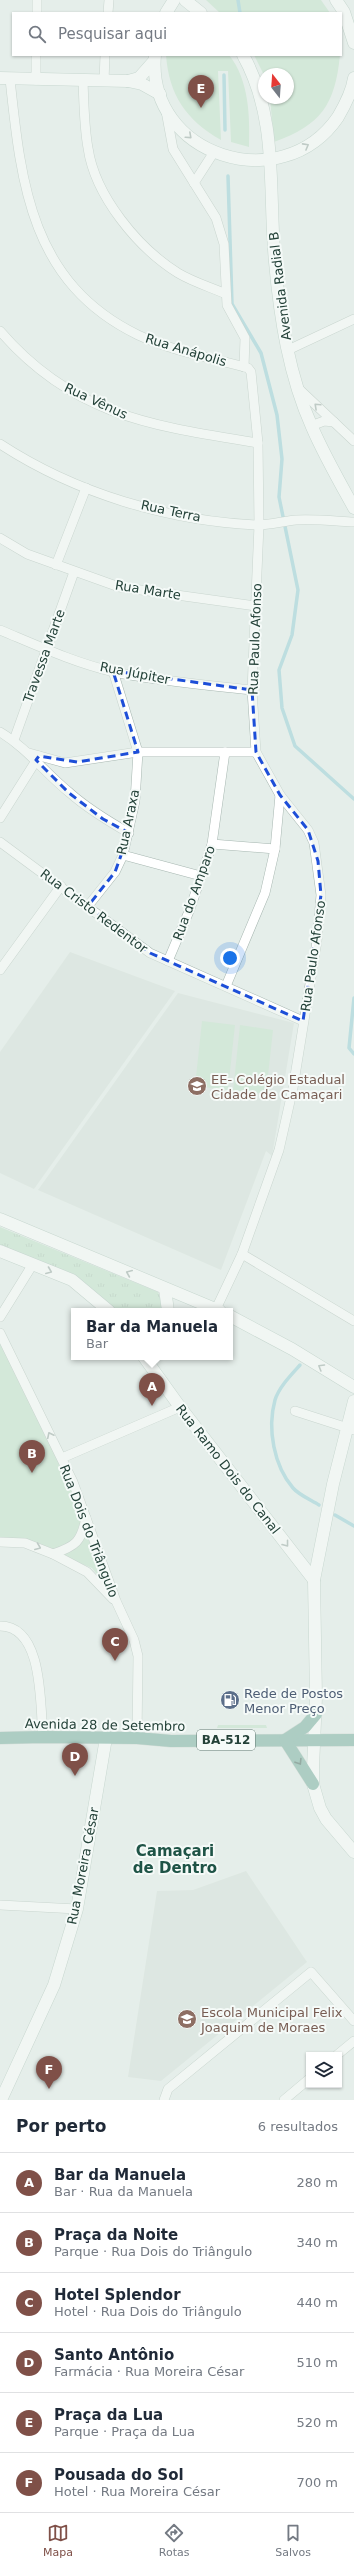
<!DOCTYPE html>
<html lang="pt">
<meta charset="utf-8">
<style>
body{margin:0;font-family:"DejaVu Sans",sans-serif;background:#f6f6f7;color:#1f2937}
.controls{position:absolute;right:12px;bottom:12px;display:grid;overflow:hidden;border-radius:0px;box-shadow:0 1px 3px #0004}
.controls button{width:36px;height:36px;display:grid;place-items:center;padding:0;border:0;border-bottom:1px solid #e0e1e3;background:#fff;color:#1f2937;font:20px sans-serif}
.compass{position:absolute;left:258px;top:68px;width:36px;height:36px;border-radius:50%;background:#fff;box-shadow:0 1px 3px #0004;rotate:343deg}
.you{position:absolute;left:230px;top:958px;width:14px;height:14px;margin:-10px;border:3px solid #fff;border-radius:50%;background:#1a73e8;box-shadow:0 0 0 6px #1a73e833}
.badge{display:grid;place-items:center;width:26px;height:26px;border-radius:50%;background:#7f5048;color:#fff;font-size:13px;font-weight:700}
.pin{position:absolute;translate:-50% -33px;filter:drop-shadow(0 1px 2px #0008)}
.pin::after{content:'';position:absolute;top:21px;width:14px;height:12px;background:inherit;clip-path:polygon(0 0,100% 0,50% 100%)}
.popup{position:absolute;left:71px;top:1308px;width:162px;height:52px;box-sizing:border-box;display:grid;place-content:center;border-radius:0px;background:#fff;filter:drop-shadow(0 1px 3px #0005);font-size:13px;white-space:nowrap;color:#747a83}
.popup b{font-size:15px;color:#1f2937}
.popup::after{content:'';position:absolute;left:50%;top:100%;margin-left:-8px;border:8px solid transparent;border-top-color:#fff}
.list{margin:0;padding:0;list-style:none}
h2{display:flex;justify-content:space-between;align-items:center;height:52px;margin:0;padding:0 16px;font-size:17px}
h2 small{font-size:13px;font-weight:400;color:#747a83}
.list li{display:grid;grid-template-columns:26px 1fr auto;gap:12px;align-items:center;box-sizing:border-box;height:60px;padding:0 16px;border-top:1px solid #e0e1e3}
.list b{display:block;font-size:15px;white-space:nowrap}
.list p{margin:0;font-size:13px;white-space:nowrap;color:#747a83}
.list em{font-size:13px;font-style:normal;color:#747a83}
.icon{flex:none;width:22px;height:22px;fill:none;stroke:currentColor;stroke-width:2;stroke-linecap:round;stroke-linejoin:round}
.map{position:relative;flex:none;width:354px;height:2100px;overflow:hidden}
.search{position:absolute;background:#fff;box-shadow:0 1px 3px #0004;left:12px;right:12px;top:12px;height:44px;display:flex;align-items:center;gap:10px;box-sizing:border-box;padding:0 14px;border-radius:0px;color:#747a83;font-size:15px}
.sheet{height:412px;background:#fff}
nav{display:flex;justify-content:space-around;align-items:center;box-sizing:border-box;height:56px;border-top:1px solid #e0e1e3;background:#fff;font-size:11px;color:#747a83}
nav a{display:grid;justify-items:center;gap:2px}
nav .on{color:#7f5048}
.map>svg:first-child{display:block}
.built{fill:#d3ded9}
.grass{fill:url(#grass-tufts)}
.green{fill:#bddfc6}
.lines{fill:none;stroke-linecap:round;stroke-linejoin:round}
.stream{stroke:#8cc9d4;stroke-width:3.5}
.street-casing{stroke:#a7b7b1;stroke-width:10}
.secondary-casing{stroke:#a3bab2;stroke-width:13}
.primary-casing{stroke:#c1cac7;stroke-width:13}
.street{stroke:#fff;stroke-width:9}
.secondary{stroke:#fff;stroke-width:12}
.primary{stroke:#68a494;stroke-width:12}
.oneway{stroke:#91a09c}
.oneway2{stroke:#345a4f}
.marked{fill:none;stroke:#1d4ed8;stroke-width:3;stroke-dasharray:8 5;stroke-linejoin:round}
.labels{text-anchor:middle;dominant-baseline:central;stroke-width:4;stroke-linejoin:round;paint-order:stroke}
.shield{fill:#f5faf8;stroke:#627872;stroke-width:1}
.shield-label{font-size:12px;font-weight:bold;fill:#234138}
.street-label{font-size:13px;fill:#234138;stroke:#f5faf8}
.education-label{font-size:13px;fill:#785e54;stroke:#f5faf8;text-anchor:start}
.service-label{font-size:13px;fill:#4e5e75;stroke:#f5faf8;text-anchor:start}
.quarter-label{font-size:15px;font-weight:bold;fill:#1e5346;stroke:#f5faf8}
</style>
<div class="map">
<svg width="354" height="2100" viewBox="0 0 354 2100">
<defs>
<pattern id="grass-tufts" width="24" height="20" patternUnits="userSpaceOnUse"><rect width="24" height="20" fill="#bddfc6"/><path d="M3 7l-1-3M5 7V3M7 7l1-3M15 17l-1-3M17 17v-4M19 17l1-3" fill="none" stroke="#a2c1ab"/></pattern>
</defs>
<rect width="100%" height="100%" fill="#e5eeea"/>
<!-- built -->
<g class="built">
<path d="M70,952L175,991L34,1189L0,1173V1052Z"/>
<path d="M178,993L294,1023L272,1156L266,1151L221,1270L38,1190Z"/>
<path d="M246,1871L307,1962L161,2081L128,2077L157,1891L193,1890Z"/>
</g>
<!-- grass -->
<path class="grass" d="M0,1227L158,1292L162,1303L160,1311H109L74,1281L0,1251Z"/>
<!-- green -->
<g class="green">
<path d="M206,0H321L330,13H220Z"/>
<path d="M166,55H229C249,80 250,116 249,147L231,142L228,71H218L221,140C186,120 169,95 166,55Z"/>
<path d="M254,55H340C335,105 321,125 274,142L270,98H288V74L264,75Z"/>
<path d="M202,1021L235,1025L228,1090L195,1086Z"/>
<path d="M240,1025L273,1030L266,1094L233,1091Z"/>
<path d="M0,1342L69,1482L112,1594L92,1568L23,1540L0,1539Z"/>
<path d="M218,1725H266L267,1728H217Z"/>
</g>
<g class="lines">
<!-- stream -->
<g class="stream">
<path d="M238,0L240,13"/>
<path d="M224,75L225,130"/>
<path d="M228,176L232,304L261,353L277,415L282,459L279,497L298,590L292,635L279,670L282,708L295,746L354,799"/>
<path d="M354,998L349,1048L354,1054"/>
<path d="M300,1365C291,1375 279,1387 275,1400C267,1429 274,1466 293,1488C299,1495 311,1500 319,1505"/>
<path d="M335,1515L354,1526"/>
</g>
<defs>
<g id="street">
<path d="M37,13V0"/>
<path d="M108,13L109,0"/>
<path d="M10,79C21,184 31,283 138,335C172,351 212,358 248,368L251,372L258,443L259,525L252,690L256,752L280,795L308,830L314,843L321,895L317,941L293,1088L279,1150L242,1254L216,1309"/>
<path d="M36,80V55"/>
<path d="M83,81C84,103 84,126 88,148C95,196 138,248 178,273C193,282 210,287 226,294"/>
<path d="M104,81L105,55"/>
<path d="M166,111L173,149L216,218L224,244L227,305L245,338L244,367"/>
<path d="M194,183L214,152"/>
<path d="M0,331C73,416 153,426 258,443"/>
<path d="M288,350L354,319"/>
<path d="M300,390L354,441"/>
<path d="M311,426L324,421L334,422"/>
<path d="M0,444C75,493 168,521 257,525C270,525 284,521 296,520C315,519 335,521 354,522"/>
<path d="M0,538L27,554L119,587L256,606"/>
<path d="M56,565L86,488"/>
<path d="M0,630C36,645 75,663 114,672C159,681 206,685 252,690"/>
<path d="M0,732C27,748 45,773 70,793C88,809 108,821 129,833"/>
<path d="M14,740L74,572"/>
<path d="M29,753L65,763L138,752H256"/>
<path d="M0,818L39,756"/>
<path d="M0,842L150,953L303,1021"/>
<path d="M212,844L275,849"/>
<path d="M123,855L201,876"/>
<path d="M88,906L115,872L123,855L135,801L138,752L113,671"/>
<path d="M168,961L190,909L212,844L225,752"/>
<path d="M0,970L61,886"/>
<path d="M226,986L265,893L275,849L280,795"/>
<path d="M242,1254L354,1321"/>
<path d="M0,1317L33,1264"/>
<path d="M0,1333L73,1482L116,1601L134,1640L138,1656L137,1738"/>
<path d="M295,1411L354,1430"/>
<path d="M62,1458L180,1407"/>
<path d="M0,1542L25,1543L53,1554L87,1572L113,1599"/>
<path d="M53,1554C76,1546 81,1542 86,1518"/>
<path d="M0,1626C44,1626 40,1706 43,1737"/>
<path d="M0,1905L77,1909"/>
<path d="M337,2055L354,2041"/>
<path d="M164,2100L168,2089L311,1972L354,2021"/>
<path d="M284,2100L309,2079"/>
</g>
<g id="secondary">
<path d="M185,0L201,13"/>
<path d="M336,0L344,12L354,43"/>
<path d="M166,13L174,0"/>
<path d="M155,55C146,156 282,199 338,117C345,105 352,92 354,78"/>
<path d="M243,55C279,119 268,192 275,262C280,318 289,376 312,427C324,455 339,481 354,508"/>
<path d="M0,78L128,81L142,84L160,94"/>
<path d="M128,81L139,78L154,61"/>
<path d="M0,1219L220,1311"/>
<path d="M0,1251L72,1280L109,1311"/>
<path d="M165,1289L168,1311"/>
<path d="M230,1316L292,1349L354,1387"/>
<path d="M144,1357L180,1407L314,1580"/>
<path d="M354,1401L333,1484L314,1580L316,1697L313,1768V1784L320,1808L326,1819L354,1852"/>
<path d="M1,2100L54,1985L77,1909L106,1738"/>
</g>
<g id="primary">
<path d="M0,1738L43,1737L137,1738L171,1741L354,1740"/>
<path d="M313,1784L285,1740L305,1727L316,1714"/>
</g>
</defs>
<!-- street casing -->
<use href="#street" class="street-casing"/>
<!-- secondary casing -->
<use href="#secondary" class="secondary-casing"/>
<!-- primary casing -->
<use href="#primary" class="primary-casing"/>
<!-- street -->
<use href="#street" class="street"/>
<!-- secondary -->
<use href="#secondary" class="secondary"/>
<!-- primary -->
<use href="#primary" class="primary"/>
</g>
<!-- one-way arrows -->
<defs><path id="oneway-chevron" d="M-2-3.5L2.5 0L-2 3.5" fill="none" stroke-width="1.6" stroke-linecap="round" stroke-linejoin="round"/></defs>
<g class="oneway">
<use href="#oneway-chevron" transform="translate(189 136) rotate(42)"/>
<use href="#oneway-chevron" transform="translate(306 146) rotate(-29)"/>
<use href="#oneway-chevron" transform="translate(317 406) rotate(-137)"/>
<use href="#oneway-chevron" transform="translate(49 1271) rotate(22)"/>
<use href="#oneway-chevron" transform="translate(129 1273) rotate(-157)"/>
<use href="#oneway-chevron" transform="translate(321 1367) rotate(-149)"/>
<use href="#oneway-chevron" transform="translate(50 1435) rotate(-116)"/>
<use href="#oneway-chevron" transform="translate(286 1544) rotate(52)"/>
<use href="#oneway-chevron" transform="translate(38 1547) rotate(22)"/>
</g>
<use class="oneway2" href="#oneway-chevron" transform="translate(299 1762) rotate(58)"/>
<!-- marked area -->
<path d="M0 0H354V2100H0ZM113,671L252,690L256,752L280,795L308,830L318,861L321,895L303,1021L150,953L88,906L115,872L129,833L103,819L69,793L36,760L39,756L77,762L138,752Z" fill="#e5eeea" fill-opacity=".55" fill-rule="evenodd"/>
<path class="marked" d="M113,671L252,690L256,752L280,795L308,830L318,861L321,895L303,1021L150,953L88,906L115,872L129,833L103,819L69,793L36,760L39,756L77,762L138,752Z"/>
<!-- icons -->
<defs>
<symbol id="school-disc" viewBox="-11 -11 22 22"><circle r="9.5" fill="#8d6e63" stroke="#f5faf8"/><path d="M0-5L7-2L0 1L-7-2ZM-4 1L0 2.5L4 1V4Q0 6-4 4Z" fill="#fff"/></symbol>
<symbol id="fuel-disc" viewBox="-11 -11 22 22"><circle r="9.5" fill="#5c6f8a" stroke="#f5faf8"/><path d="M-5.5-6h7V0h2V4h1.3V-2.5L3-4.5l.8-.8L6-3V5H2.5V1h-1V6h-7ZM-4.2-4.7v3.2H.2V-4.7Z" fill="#fff"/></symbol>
</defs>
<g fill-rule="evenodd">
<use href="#school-disc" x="186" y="1075" width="22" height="22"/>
<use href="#fuel-disc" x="219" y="1689" width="22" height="22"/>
<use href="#school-disc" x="176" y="2008" width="22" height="22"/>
</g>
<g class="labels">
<!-- shield labels -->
<rect class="shield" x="197" y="1730" width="58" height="20" rx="3"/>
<g class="shield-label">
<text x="226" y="1740">BA-512</text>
</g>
<!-- street labels -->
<g class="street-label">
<text transform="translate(280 286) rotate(-97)">Avenida Radial B</text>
<text transform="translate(186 350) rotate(17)">Rua Anápolis</text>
<text transform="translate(96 401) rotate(25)">Rua Vênus</text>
<text transform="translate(171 511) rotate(12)">Rua Terra</text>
<text transform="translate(148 590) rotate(9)">Rua Marte</text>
<text transform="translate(255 639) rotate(-88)">Rua Paulo Afonso</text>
<text transform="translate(44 656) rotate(-70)">Travessa Marte</text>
<text transform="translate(135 673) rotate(11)">Rua Júpiter</text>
<text transform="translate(128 822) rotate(-78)">Rua Araxa</text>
<text transform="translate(194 893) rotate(-70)">Rua do Amparo</text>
<text transform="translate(94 911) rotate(37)">Rua Cristo Redentor</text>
<text transform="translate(313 956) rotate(-82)">Rua Paulo Afonso</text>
<text transform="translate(228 1469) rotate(52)">Rua Ramo Dois do Canal</text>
<text transform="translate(89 1531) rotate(69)">Rua Dois do Triângulo</text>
<text transform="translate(105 1725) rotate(1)">Avenida 28 de Setembro</text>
<text transform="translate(83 1866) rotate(-79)">Rua Moreira César</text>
</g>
<!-- education labels -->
<g class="education-label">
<text x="211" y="1079">EE- Colégio Estadual<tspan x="211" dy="15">Cidade de Camaçari</tspan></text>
<text x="201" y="2012">Escola Municipal Felix<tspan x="201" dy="15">Joaquim de Moraes</tspan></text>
</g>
<!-- service labels -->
<g class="service-label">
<text x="244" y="1693">Rede de Postos<tspan x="244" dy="15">Menor Preço</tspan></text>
</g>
<!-- quarter labels -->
<g class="quarter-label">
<text x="175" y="1851">Camaçari<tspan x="175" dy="17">de Dentro</tspan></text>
</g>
</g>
</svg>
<div class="controls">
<button><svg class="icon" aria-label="layers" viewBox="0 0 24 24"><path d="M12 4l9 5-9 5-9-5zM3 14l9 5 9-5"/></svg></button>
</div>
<svg class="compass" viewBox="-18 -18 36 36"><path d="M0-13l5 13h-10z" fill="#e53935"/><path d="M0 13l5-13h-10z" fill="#747a83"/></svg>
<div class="you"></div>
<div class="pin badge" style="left:152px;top:1406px">A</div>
<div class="popup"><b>Bar da Manuela</b>Bar</div>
<div class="pin badge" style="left:32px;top:1473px">B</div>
<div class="pin badge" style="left:115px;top:1661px">C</div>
<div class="pin badge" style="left:75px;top:1776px">D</div>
<div class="pin badge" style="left:201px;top:108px">E</div>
<div class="pin badge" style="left:49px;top:2089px">F</div>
<div class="search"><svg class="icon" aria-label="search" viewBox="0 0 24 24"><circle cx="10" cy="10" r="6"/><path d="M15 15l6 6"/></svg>Pesquisar aqui</div>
</div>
<section class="sheet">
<h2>Por perto<small>6 resultados</small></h2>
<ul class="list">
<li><span class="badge">A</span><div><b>Bar da Manuela</b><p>Bar · Rua da Manuela</p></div><em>280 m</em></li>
<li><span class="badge">B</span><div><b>Praça da Noite</b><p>Parque · Rua Dois do Triângulo</p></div><em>340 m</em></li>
<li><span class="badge">C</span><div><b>Hotel Splendor</b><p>Hotel · Rua Dois do Triângulo</p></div><em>440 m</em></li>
<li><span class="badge">D</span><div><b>Santo Antônio</b><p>Farmácia · Rua Moreira César</p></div><em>510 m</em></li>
<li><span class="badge">E</span><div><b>Praça da Lua</b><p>Parque · Praça da Lua</p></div><em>520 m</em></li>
<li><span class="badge">F</span><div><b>Pousada do Sol</b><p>Hotel · Rua Moreira César</p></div><em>700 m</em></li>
</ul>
</section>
<nav>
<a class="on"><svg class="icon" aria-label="map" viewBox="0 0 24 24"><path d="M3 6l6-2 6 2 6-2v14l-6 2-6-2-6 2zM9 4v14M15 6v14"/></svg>Mapa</a>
<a><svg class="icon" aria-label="directions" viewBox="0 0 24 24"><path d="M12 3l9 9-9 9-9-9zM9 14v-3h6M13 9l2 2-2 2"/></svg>Rotas</a>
<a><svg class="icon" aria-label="saved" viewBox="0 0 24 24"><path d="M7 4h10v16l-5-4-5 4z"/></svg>Salvos</a>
</nav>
